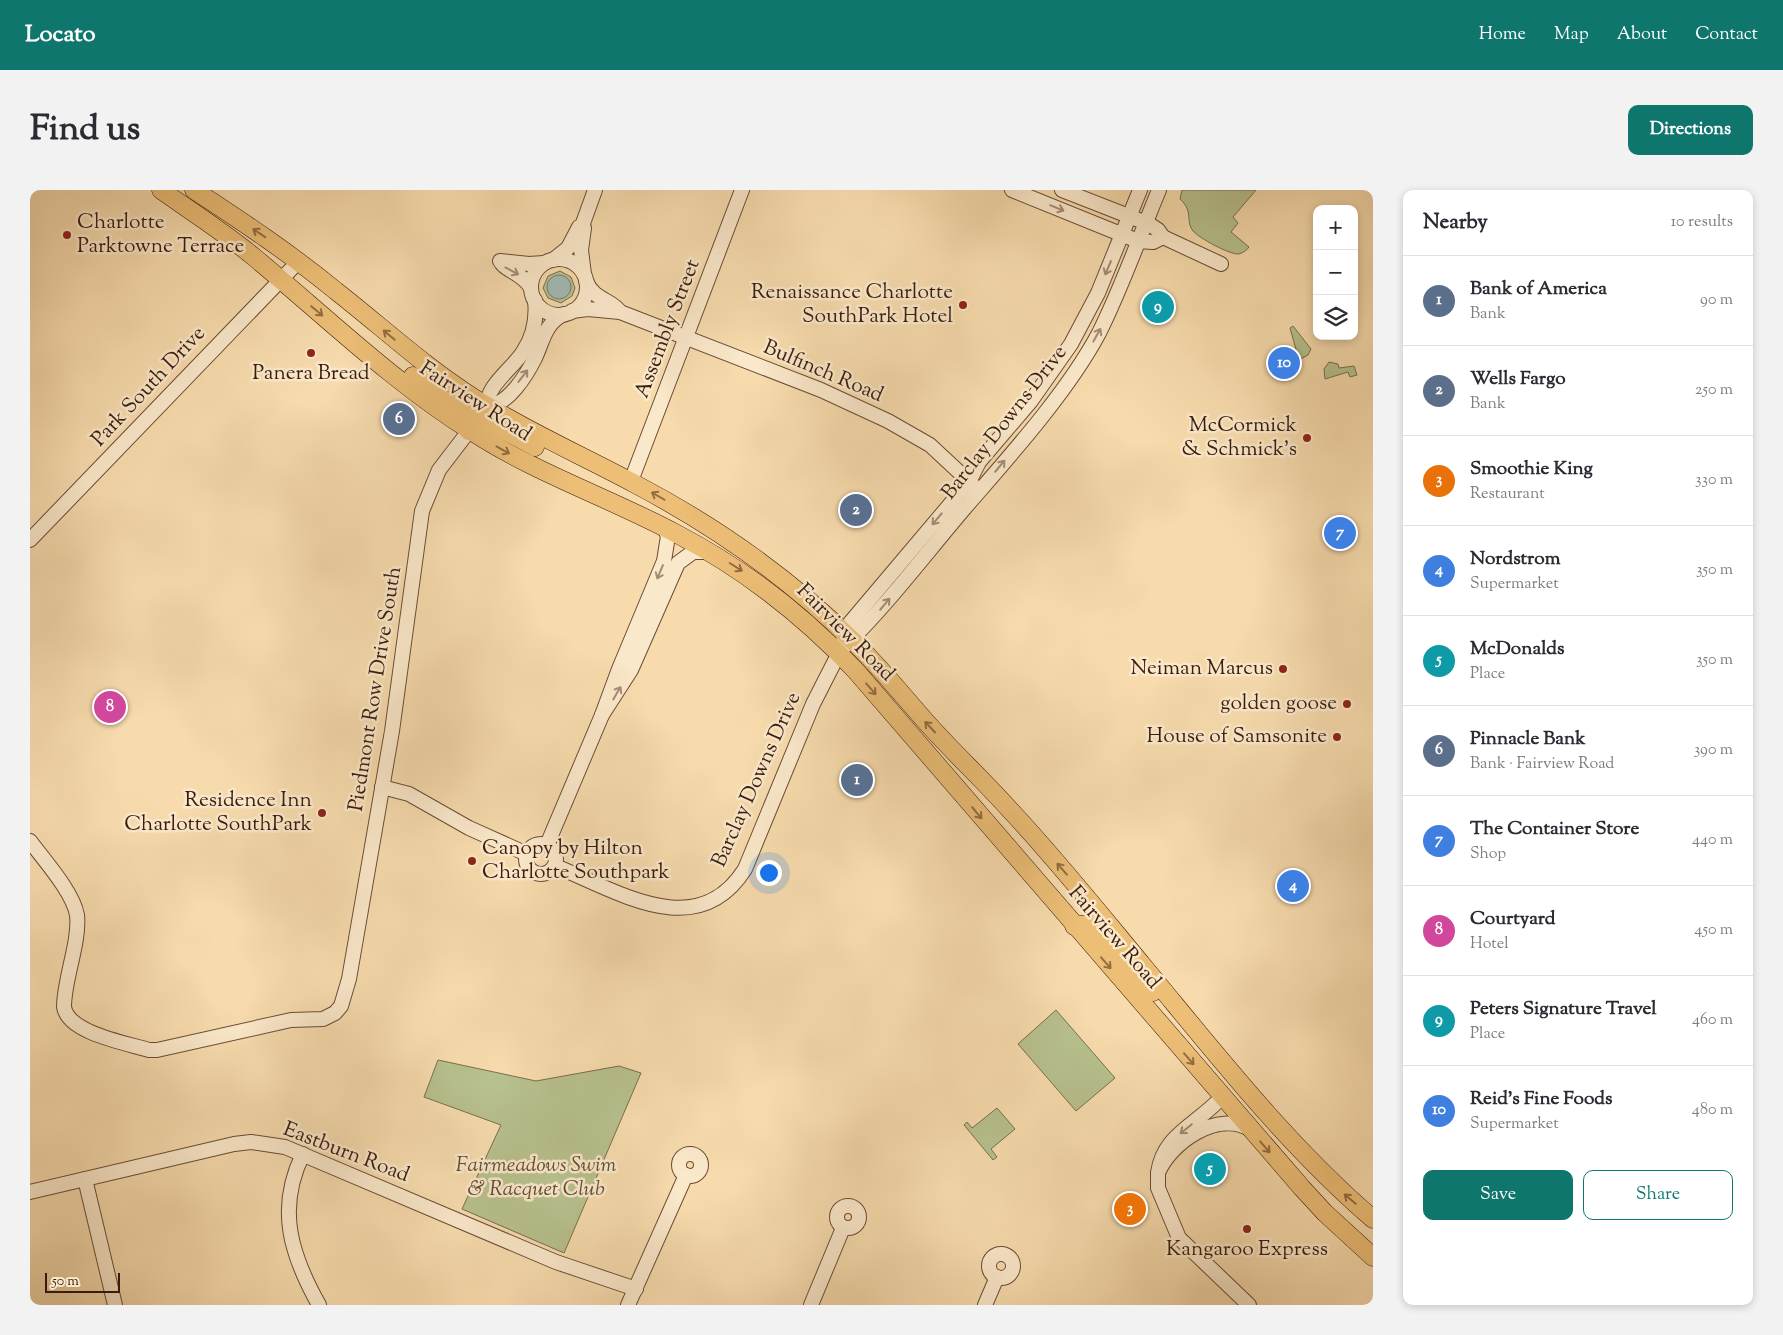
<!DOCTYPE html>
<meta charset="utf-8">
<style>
body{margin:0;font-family:"Sorts Mill Goudy",serif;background:#f2f2f3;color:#2b2b33}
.controls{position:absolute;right:15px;top:15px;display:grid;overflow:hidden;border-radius:10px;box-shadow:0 2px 8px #0003}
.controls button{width:45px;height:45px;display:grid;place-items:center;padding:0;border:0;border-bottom:1px solid #e1e1e2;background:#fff;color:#2b2b33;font:25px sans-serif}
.scale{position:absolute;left:15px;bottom:12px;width:75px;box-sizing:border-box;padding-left:5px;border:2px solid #3a1c0e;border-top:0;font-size:14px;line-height:18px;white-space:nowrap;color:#3a1c0e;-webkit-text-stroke:4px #fae8ca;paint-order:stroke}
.you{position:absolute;left:738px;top:682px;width:18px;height:18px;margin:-12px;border:4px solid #fff;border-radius:50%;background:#1a73e8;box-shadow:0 0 0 8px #1a73e833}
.badge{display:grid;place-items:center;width:32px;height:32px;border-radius:50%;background:#0f766e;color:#fff;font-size:16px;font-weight:700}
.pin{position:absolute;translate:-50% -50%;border:2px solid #fff;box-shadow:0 1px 5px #0006}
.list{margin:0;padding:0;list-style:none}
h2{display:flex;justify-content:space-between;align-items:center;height:65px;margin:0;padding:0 20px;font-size:21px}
h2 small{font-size:16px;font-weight:400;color:#7c7c81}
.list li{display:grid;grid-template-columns:32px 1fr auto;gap:15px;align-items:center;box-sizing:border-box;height:90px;padding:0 20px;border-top:1px solid #e1e1e2}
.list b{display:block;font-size:19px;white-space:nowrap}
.list p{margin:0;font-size:16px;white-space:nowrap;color:#7c7c81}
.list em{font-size:16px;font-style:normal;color:#7c7c81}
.actions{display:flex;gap:10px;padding:15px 20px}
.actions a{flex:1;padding:11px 0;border:1px solid #0f766e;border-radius:10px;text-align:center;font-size:18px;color:#0f766e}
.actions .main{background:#0f766e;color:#fff}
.icon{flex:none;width:28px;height:28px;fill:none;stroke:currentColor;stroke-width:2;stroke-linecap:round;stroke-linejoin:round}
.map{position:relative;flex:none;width:1343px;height:1115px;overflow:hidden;border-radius:10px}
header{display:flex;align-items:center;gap:30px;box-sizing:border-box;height:70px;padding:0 25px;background:#0f766e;color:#fff}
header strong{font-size:24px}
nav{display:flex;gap:28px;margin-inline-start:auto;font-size:18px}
.intro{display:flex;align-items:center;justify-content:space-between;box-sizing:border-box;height:120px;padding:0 30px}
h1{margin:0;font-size:35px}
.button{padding:12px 22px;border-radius:10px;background:#0f766e;color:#fff;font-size:18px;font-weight:700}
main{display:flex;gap:30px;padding:0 30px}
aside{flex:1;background:#fff;border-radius:10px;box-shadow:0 2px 8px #0003}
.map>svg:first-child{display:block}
.green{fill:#b7c18e;stroke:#786e4e}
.water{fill:#a1b9b4;stroke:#787a72}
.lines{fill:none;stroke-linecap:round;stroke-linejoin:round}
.minor-casing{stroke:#694c36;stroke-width:16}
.major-casing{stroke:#3a1c0e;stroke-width:19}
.minor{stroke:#fae8ca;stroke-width:14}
.major{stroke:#ecbe76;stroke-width:18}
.oneway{stroke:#a48c75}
.oneway2{stroke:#936d42}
.poi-dot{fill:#8f2418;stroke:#fae8ca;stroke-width:2}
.labels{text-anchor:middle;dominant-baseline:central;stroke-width:5;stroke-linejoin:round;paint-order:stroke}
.poi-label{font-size:21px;fill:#3a1c0e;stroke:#fae8ca;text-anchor:end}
.street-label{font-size:21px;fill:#3a1c0e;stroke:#fae8ca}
.park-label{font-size:21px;font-style:italic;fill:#604e34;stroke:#fae8ca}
</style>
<header>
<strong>Locato</strong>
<nav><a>Home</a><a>Map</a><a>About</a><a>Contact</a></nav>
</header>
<div class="intro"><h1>Find us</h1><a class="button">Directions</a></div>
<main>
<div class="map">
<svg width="1343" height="1115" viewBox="0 0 1343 1115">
<rect width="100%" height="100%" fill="#f7dbad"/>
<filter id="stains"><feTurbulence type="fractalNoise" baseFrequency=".004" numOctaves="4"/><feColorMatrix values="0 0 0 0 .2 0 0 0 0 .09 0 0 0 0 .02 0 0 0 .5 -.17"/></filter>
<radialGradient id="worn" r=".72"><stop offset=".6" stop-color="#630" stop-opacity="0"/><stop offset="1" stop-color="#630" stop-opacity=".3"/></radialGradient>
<!-- green -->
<g class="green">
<path d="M1152,0H1226L1203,27L1208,33L1201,42L1219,57C1217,60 1213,63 1209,64C1200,65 1169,48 1163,41C1155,30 1164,22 1150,9Z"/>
<path d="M530,81L541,87L545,98L542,106L531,113L518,108L513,98L518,86Z"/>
<path d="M1263,136L1281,159L1278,165L1269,170L1260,138Z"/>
<path d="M1299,172L1308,174L1309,178L1324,176L1327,185L1320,187L1318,182L1295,189L1294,179Z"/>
<path d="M1026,820L1085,888L1046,921L988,854Z"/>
<path d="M408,870L506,891L589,876L611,883L534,1063L432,1019L471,935L394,907Z"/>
<path d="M967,918L985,939L961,959L967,967L963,970L934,935L937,932L942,938Z"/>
</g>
<!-- water -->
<circle class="water" cx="529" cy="97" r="12"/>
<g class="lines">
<defs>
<g id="minor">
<path d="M982,0L1108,51L1123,52L1133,47"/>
<path d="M1032,0L1119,34L1128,40L1133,47L1191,74"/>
<path d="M552,36L565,0"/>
<circle cx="529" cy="97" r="28"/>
<path d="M523,70L538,58L549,37L552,36L554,38L551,60L554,84"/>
<path d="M501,98C493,83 475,81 470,71L499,74L514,73"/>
<path d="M542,121L558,119L590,122C582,109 564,111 556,91"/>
<path d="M590,122L791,200L858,231L900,255L944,296"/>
<path d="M457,216C478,216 497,184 505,168C513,151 515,133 534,124"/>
<path d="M457,216C456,196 483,178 493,162C503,147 507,128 505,110"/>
<path d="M601,291L712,0"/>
<path d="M633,336L638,346L634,371L589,479L572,525L601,480L648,373L663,362H680"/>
<path d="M0,350L268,72"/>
<path d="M814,457C857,415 894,366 933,320C978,268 1037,203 1069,143C1092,97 1109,48 1129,0"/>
<path d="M352,597L379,604L439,638L497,664"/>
<path d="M0,651C14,670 43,702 47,725C50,752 34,789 34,817C38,843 96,853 119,860H127L261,830L293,829L305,823L311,816L319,789L362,541L392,321L409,280L445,233"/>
<circle cx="511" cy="669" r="15"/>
<path d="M517,655L572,525"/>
<path d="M525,676C586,700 667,755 715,679L783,514L809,463L819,434L939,292L949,272L1001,211L1041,154L1068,103L1110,0"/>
<path d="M1192,907C1168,934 1133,944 1128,983C1140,953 1188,919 1221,940"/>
<path d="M273,964C246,1019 261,1065 289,1115"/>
<circle cx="660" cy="975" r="11"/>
<path d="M1128,983V998L1149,1048L1219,1115"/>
<path d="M55,989L85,1115"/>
<path d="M0,1002L204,954L221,952L255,957L526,1072L606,1099"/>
<circle cx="818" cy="1027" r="11"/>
<circle cx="971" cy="1076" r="12"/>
<path d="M598,1115L656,985"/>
<path d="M781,1115L813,1038"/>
<path d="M955,1115L967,1087"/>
</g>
<g id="major">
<path d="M131,0C162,22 195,43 224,67C295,126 363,192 441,241C505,283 580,308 647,344C716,380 773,425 826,481L1272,998L1295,1023L1343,1067"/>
<path d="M164,0C213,32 261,64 306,101C352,137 395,177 444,208C496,241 551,265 605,294C685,336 759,388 823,451C850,477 873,506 898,534C924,563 953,590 980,620C1027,670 1070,724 1114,777C1187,865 1256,954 1343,1029"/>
<path d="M383,186C402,200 435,234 457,216"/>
<path d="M439,241C459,226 486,248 505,257"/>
<path d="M1044,736C1050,734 1055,734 1060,736C1076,743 1104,787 1123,802"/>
</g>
</defs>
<!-- minor casing -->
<use href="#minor" class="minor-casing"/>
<!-- major casing -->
<use href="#major" class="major-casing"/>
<!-- minor -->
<use href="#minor" class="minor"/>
<!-- major -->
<use href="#major" class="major"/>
</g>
<!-- one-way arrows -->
<defs><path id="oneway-shaft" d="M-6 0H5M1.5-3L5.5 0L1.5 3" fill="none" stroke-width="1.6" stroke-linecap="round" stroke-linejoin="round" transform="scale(1.25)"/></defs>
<g class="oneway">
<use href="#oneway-shaft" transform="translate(1027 18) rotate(22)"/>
<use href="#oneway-shaft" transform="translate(1078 78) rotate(113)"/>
<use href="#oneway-shaft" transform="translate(482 81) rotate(28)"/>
<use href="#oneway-shaft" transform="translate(1067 145) rotate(-61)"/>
<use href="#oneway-shaft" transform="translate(493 186) rotate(-52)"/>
<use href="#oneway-shaft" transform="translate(970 276) rotate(-50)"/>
<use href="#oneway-shaft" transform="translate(907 329) rotate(130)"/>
<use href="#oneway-shaft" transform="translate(630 382) rotate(113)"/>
<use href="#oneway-shaft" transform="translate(855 414) rotate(-50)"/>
<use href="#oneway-shaft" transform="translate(587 503) rotate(-60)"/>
<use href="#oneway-shaft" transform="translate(1156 939) rotate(141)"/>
</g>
<g class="oneway2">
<use href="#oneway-shaft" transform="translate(229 43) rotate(-146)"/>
<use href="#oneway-shaft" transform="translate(287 121) rotate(40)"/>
<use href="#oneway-shaft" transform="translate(359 145) rotate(-140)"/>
<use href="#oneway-shaft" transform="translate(473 260) rotate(29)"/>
<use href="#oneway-shaft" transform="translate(628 306) rotate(-150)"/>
<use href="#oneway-shaft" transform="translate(706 377) rotate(32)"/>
<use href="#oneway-shaft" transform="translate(841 499) rotate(49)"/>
<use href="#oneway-shaft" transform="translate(900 537) rotate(-133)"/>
<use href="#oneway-shaft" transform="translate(947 623) rotate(50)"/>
<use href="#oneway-shaft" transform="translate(1032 679) rotate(-131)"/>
<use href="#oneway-shaft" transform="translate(1076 773) rotate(49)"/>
<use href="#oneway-shaft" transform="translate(1159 869) rotate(49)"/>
<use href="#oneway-shaft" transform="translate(1235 957) rotate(49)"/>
<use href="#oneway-shaft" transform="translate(1320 1009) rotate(-140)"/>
</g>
<!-- markers -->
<g class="poi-dot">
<circle cx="37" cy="45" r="5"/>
<circle cx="933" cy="115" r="5"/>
<circle cx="281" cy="163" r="5"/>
<circle cx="1277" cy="248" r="5"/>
<circle cx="1253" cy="479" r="5"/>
<circle cx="1317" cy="514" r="5"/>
<circle cx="1307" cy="547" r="5"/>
<circle cx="292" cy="623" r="5"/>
<circle cx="442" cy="671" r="5"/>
<circle cx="1217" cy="1039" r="5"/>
</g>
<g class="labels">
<!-- poi labels -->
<g class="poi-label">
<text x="47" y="33" text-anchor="start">Charlotte<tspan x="47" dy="24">Parktowne Terrace</tspan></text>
<text x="923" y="103">Renaissance Charlotte<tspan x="923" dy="24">SouthPark Hotel</tspan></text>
<text x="281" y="184" text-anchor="middle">Panera Bread</text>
<text x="1267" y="236">McCormick<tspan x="1267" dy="24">&amp; Schmick's</tspan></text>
<text x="1243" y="479">Neiman Marcus</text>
<text x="1307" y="514">golden goose</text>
<text x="1297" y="547">House of Samsonite</text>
<text x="282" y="611">Residence Inn<tspan x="282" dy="24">Charlotte SouthPark</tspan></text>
<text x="452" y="659" text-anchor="start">Canopy by Hilton<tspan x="452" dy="24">Charlotte Southpark</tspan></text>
<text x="1217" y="1060" text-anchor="middle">Kangaroo Express</text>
</g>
<!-- street labels -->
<g class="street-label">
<text transform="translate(638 139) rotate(-69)">Assembly Street</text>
<text transform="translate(793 182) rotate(23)">Bulfinch Road</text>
<text transform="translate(119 197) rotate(-47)">Park South Drive</text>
<text transform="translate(445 212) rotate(33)">Fairview Road</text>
<text transform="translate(975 233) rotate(-52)">Barclay Downs Drive</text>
<text transform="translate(815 443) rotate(45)">Fairview Road</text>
<text transform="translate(346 499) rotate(-81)">Piedmont Row Drive South</text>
<text transform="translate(727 590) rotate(-66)">Barclay Downs Drive</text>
<text transform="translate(1084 748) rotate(49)">Fairview Road</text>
<text transform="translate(316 963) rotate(21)">Eastburn Road</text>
</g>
<!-- park labels -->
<g class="park-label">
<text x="506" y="976">Fairmeadows Swim<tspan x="506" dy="24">&amp; Racquet Club</tspan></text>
</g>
</g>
<rect width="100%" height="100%" filter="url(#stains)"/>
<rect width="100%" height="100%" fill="url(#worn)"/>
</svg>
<div class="controls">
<button>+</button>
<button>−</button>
<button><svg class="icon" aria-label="layers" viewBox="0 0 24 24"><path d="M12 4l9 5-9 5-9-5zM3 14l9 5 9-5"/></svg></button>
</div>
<div class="scale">50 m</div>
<div class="you"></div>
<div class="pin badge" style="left:827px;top:590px;background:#5c6f8a">1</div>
<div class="pin badge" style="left:826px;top:320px;background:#5c6f8a">2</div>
<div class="pin badge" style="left:1100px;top:1019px;background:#e8710a">3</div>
<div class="pin badge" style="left:1263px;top:696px;background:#3f7fe0">4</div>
<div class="pin badge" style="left:1180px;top:979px;background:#0f9aa8">5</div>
<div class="pin badge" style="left:369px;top:229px;background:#5c6f8a">6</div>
<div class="pin badge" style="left:1310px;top:343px;background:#3f7fe0">7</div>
<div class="pin badge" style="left:80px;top:517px;background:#d1479c">8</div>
<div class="pin badge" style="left:1128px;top:117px;background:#0f9aa8">9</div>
<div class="pin badge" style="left:1254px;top:173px;background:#3f7fe0">10</div>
</div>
<aside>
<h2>Nearby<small>10 results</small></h2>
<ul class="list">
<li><span class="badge" style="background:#5c6f8a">1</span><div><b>Bank of America</b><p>Bank</p></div><em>90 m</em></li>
<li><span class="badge" style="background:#5c6f8a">2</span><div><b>Wells Fargo</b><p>Bank</p></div><em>250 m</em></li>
<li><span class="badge" style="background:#e8710a">3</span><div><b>Smoothie King</b><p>Restaurant</p></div><em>330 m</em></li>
<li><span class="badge" style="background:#3f7fe0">4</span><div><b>Nordstrom</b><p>Supermarket</p></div><em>350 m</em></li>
<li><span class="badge" style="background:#0f9aa8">5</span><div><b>McDonalds</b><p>Place</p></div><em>350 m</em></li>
<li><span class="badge" style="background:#5c6f8a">6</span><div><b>Pinnacle Bank</b><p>Bank · Fairview Road</p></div><em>390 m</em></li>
<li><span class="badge" style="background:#3f7fe0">7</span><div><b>The Container Store</b><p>Shop</p></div><em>440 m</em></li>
<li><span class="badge" style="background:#d1479c">8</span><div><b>Courtyard</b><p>Hotel</p></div><em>450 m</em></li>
<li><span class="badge" style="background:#0f9aa8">9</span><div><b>Peters Signature Travel</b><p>Place</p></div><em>460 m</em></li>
<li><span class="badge" style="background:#3f7fe0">10</span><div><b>Reid's Fine Foods</b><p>Supermarket</p></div><em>480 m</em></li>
</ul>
<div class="actions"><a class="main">Save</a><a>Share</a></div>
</aside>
</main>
